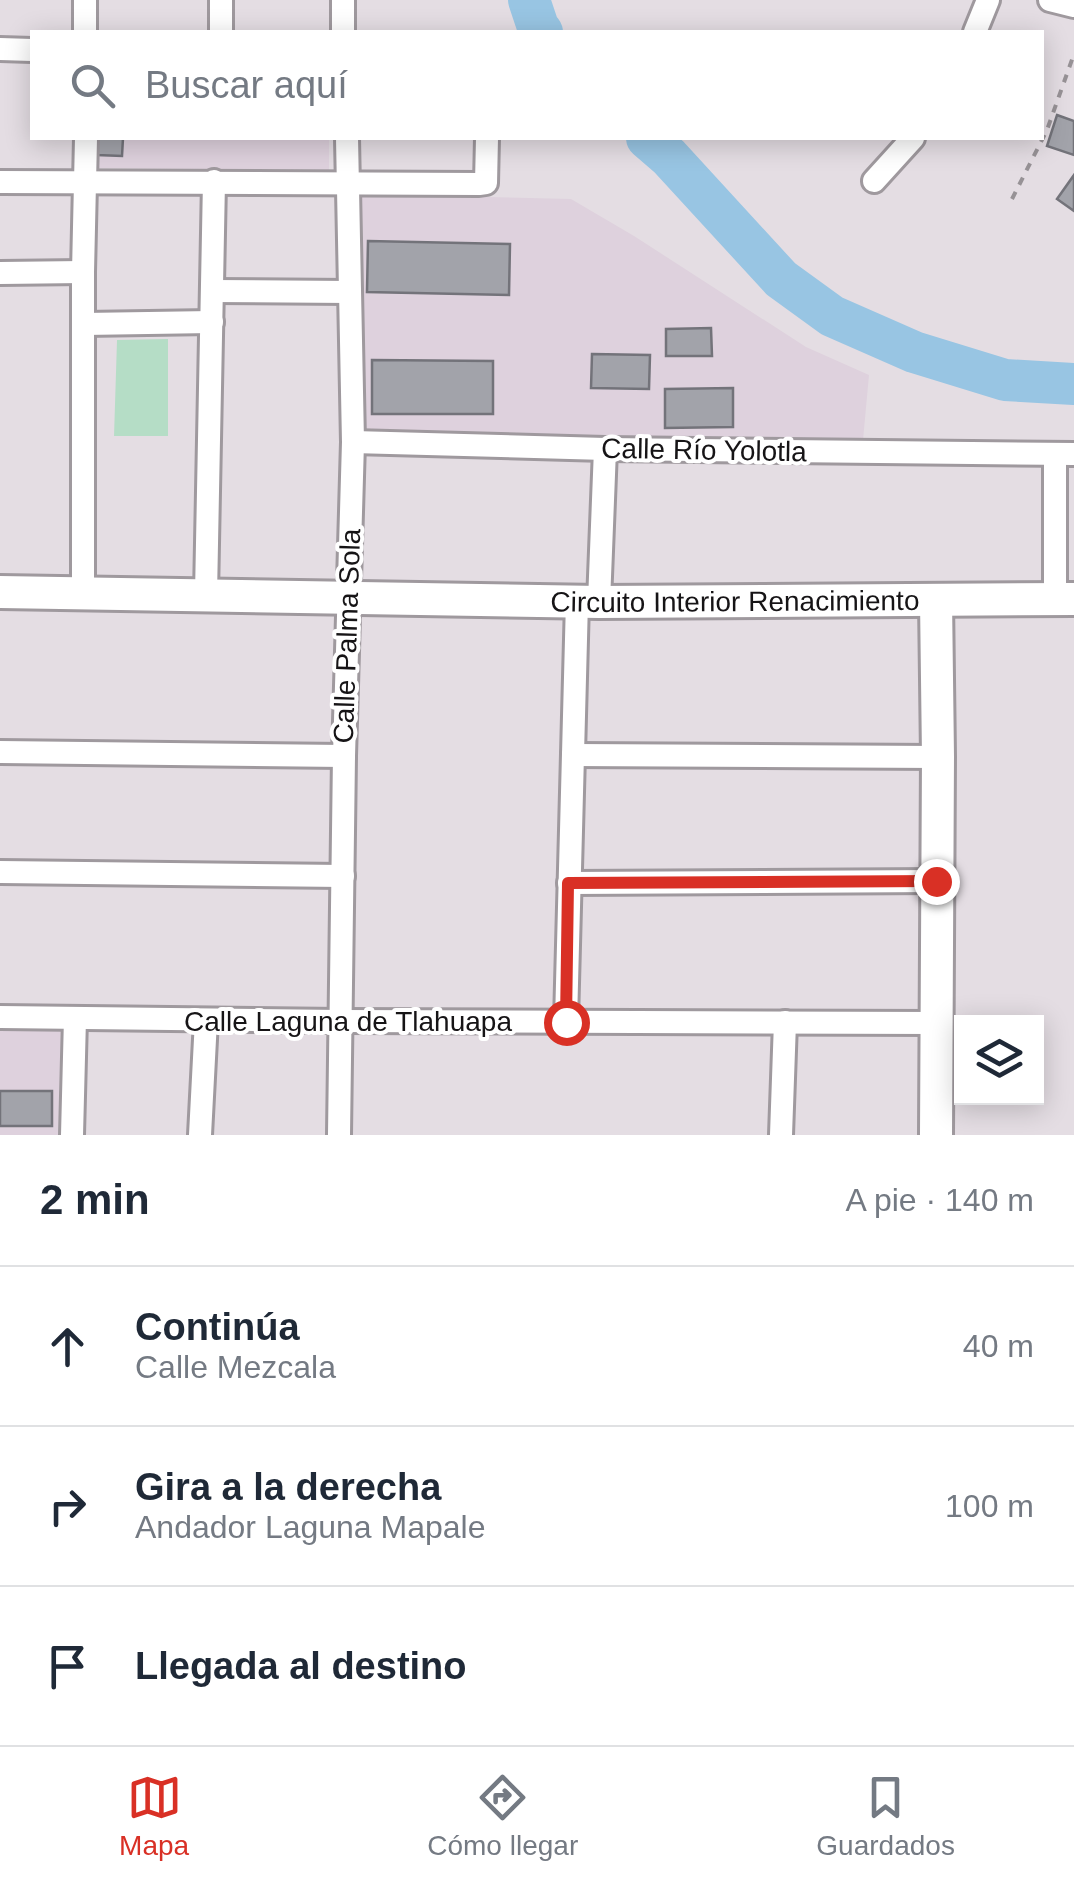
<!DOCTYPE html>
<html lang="es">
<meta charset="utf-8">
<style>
body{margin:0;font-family:Arial,sans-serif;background:#f2f2f3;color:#1f2937}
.controls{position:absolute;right:30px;bottom:30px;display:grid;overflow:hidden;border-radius:0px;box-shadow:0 5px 25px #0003}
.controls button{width:90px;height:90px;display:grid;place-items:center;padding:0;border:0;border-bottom:2px solid #e0e1e3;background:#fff;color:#1f2937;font:50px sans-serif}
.stop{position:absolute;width:30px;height:30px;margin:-22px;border:8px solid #d93025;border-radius:50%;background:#fff}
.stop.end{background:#d93025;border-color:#fff;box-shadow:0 2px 10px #0008}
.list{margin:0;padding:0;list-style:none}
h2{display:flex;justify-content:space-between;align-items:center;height:130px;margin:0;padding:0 40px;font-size:42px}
h2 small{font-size:32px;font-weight:400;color:#747a83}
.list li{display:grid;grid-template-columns:65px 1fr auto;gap:30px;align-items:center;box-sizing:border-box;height:160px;padding:0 40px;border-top:2px solid #e0e1e3}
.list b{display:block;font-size:38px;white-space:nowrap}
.list p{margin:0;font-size:32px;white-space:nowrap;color:#747a83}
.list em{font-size:32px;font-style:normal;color:#747a83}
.icon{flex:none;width:55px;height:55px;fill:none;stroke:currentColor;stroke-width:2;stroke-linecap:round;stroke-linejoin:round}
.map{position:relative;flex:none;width:1074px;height:1135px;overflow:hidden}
.search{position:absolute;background:#fff;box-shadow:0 5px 25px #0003;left:30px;right:30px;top:30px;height:110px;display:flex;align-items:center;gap:25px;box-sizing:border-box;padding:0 35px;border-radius:0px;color:#747a83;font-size:38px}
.sheet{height:610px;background:#fff}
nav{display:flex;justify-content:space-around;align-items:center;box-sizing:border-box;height:140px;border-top:2px solid #e0e1e3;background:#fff;font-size:28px;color:#747a83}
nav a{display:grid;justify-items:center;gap:5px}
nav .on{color:#d93025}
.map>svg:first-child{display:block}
.built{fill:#ded1dd}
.green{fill:#b5ddc6}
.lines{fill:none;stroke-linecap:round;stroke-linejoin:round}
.river{stroke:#98c5e3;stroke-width:42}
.building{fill:#a2a3aa;stroke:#73737a;stroke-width:2.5}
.street-casing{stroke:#9f999e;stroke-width:28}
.secondary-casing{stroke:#9f999e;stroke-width:38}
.path{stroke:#979296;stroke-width:4;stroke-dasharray:8 8;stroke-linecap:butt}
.street{stroke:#fff;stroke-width:22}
.secondary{stroke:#fff;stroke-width:32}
.route{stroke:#d93025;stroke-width:12}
.labels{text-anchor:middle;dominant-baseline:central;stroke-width:8;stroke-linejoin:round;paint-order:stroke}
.street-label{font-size:28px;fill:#161416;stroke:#fff}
</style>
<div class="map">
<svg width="1074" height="1135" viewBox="0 0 1074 1135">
<rect width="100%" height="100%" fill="#e4dde3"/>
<!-- built -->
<g class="built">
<path d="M93,138H329V170L93,168Z"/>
<path d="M356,194L571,199L634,236L806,347L869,375L863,440L358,433Z"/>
<path d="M0,1026L62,1027L61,1135H0Z"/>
</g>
<!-- green -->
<path class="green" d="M168,339V436H114L117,340Z"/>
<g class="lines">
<!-- river -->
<g class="river">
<path d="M529,0L538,27L542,32"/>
<path d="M647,138L669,157L781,279L832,316L914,352L1005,380L1074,384"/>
</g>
</g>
<!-- building -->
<g class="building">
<path d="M1057,115L1074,121V155L1047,146Z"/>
<path d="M97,138H123L122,156L97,155Z"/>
<path d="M1074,175V211L1057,199Z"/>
<path d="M368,241L510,244L509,295L367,292Z"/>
<path d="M711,328L712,356H666V329Z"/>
<path d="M592,354L650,355L649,389L591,388Z"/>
<path d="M372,360L493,361V414H372Z"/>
<path d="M733,388V427L665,428V389Z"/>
<rect x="0" y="1091" width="52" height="35"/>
</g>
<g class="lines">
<defs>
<g id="street">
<path d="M85,0V32"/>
<path d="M343,0V32"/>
<path d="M1050,0L1074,6"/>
<path d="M221,32V0"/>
<path d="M975,32L988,0"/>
<path d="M0,49L32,50"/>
<path d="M874,181L913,138"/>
<path d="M0,182L479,184L486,183L487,138"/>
<path d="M0,273L83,272"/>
<path d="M212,291L350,292"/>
<path d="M84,324L212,322"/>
<path d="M353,442L605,449L1074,454"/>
<path d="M1055,455V599"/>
<path d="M83,593V272L86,138"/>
<path d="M206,595L214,181"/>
<path d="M599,602L605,449"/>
<path d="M0,752L344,756"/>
<path d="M573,755L938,757"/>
<path d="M0,872L343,876"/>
<path d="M569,883L937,881"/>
<path d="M0,1017L340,1021L937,1023"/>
<path d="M566,1022L577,601"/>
<path d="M72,1135L75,1018"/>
<path d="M200,1135L206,1020"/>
<path d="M339,1135L344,756L353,442L347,138"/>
<path d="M781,1135L785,1022"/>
</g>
<g id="secondary">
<path id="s1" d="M0,592L599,602L1074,599"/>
<path d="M936,600L938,757L936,1135"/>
</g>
</defs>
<!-- street casing -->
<use href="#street" class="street-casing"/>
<!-- secondary casing -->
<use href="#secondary" class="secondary-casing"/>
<!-- path -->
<path class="path" d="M1012,199L1047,130L1074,54"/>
<!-- street -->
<use href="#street" class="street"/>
<!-- secondary -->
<use href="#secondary" class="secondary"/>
</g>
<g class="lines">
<!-- route -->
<path class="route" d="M566,1022L568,883L936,881"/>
</g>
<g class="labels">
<!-- street labels -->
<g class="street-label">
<text transform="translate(704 450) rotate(1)">Calle Río Yolotla</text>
<text stroke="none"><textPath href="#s1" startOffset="735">Circuito Interior Renacimiento</textPath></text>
<text transform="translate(347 636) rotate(-88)">Calle Palma Sola</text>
<text x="348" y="1021">Calle Laguna de Tlahuapa</text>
</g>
</g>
</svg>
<div class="controls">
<button><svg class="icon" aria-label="layers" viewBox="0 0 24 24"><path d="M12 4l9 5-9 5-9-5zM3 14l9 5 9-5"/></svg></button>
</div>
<div class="stop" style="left:566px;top:1022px"></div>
<div class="stop end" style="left:936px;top:881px"></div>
<div class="search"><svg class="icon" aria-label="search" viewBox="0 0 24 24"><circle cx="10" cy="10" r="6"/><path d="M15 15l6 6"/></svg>Buscar aquí</div>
</div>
<section class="sheet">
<h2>2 min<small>A pie · 140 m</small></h2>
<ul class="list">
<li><svg class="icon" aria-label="ahead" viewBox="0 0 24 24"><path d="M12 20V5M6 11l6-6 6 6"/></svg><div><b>Continúa</b><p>Calle Mezcala</p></div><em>40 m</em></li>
<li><svg class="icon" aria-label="right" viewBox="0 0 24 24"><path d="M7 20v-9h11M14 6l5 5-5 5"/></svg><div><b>Gira a la derecha</b><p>Andador Laguna Mapale</p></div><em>100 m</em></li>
<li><svg class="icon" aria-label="arrive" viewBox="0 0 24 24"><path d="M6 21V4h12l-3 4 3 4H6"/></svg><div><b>Llegada al destino</b></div></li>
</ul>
</section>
<nav>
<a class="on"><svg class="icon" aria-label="map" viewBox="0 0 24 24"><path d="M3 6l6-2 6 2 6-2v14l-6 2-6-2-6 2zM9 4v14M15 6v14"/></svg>Mapa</a>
<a><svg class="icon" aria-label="directions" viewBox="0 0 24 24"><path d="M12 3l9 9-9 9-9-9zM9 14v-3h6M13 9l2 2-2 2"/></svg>Cómo llegar</a>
<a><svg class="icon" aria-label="saved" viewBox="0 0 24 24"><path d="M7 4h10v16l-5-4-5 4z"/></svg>Guardados</a>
</nav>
